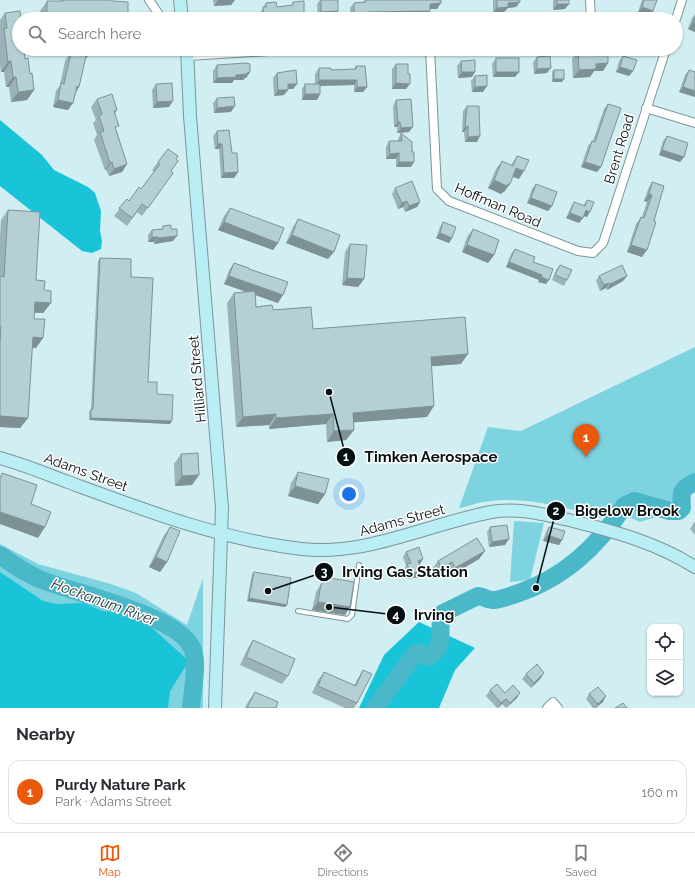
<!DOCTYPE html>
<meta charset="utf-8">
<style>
body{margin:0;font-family:Raleway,sans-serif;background:#f7f7f7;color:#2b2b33}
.controls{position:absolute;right:12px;bottom:12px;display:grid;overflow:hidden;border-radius:8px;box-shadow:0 1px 3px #0004}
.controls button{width:36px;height:36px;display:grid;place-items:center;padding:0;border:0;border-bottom:1px solid #e1e1e2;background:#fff;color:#2b2b33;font:20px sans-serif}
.you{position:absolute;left:349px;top:494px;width:14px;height:14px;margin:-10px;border:3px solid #fff;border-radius:50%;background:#1a73e8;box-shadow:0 0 0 6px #1a73e833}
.badge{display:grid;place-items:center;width:26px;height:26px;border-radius:50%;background:#ea580c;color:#fff;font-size:13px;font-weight:700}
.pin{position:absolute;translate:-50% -33px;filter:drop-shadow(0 1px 2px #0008)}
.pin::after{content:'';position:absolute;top:21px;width:14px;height:12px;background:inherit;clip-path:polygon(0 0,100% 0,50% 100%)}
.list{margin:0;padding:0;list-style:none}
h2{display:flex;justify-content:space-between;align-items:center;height:52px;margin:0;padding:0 16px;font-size:17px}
h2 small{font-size:13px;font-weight:400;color:#7c7c81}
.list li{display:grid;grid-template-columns:26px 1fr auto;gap:12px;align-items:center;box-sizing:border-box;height:64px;margin:0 8px 8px;padding:0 8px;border:1px solid #e1e1e2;border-radius:12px}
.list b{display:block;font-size:15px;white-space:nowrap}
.list p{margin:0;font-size:13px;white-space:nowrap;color:#7c7c81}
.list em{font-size:13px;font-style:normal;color:#7c7c81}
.icon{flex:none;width:22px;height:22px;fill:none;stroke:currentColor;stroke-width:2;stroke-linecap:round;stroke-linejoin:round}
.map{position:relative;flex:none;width:695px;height:708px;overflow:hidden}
.search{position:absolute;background:#fff;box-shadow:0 1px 3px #0004;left:12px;right:12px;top:12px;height:44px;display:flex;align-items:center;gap:10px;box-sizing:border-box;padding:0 14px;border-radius:22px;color:#7c7c81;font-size:15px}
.sheet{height:124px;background:#fff}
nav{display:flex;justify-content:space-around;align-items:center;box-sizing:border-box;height:56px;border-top:1px solid #e1e1e2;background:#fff;font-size:11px;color:#7c7c81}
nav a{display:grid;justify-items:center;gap:2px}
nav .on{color:#ea580c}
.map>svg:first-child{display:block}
.green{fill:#7ed3e1}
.forest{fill:#19c4d9}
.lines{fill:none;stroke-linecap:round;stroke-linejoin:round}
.river{stroke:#4ab8c8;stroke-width:18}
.lane-casing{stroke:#7a959a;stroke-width:6}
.street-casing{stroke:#7a959a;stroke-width:10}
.secondary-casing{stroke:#7a959a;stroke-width:14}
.lane{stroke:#fff;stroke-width:4}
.street{stroke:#fff;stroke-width:8}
.secondary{stroke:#baeef5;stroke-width:12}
.wall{fill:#9bb3b7}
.shaded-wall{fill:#7e9295}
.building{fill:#b4d0d5;stroke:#7e9295}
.labels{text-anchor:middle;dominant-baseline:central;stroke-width:3;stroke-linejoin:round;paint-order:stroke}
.street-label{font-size:14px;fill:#060f11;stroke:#fff}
.water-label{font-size:15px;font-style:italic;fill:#20393d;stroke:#fff}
.leader{fill:none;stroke:#060f11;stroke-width:1.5}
.callout-dot{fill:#060f11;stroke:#fff;stroke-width:1.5}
.mark-label{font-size:12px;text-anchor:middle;font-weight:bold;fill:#fff}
.callout-label{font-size:15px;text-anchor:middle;font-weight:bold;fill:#060f11;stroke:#fff;stroke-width:3;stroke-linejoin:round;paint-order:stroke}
</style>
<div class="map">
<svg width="695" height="708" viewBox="0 0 695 708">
<rect width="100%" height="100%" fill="#d1eef3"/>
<!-- green -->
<g class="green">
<path d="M695,347V483L690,484V513L659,516L640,522L607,507L601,518C564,507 523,495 483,502C475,503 467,507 459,508L488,427L521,431Z"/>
<path d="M514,521L544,523L530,580L510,582Z"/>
<path d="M0,544L38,564L111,584L136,593L187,625L203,578V708H0Z"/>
</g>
<!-- forest -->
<g class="forest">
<path d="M0,120L42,155L54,170L88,187L95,193L101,211L100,231L102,241L101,249L92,253L82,251L0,186Z"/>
<path d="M0,572L43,601L57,604L83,603L103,611L125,614L152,628L189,661L170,691L168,708H0Z"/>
<path d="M419,622L475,648L455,670L439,708H359L384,655Z"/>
</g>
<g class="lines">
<!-- river -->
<g class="river">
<path d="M0,555C13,565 27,574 42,580C74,593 178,615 192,648C199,662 192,692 191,708"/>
<path d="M375,708L415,654L421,653L428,657C448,645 436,629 443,613L478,596C483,596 487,600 492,600C500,600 509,596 516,594C564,578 597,547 624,506L634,501L670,511H679L682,508C681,491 680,490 695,482"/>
</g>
<defs>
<path id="lane" d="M298,611L348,619L352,615L359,565"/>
<g id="street">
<path d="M149,0L162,19"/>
<path d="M590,0L591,19"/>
<path d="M676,19L682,0"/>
<path d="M430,49L437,189L449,201L578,251L593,253L603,243L666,49"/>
<path d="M185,53L188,56L301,49"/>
<path d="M646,108L695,123"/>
<path d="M547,708L553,702L558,708"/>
</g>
<g id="secondary">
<path d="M180,0L182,19"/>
<path d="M187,49L190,116L222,508L215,708"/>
<path d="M0,458C23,464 46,474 68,482C144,510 222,540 302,549C368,556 428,524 491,512C518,507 546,515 573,521C616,532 657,543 695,567"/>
</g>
</defs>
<!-- lane casing -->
<use href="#lane" class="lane-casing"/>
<!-- street casing -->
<use href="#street" class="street-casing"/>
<!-- secondary casing -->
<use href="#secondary" class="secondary-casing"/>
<!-- lane -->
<use href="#lane" class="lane"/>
<!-- street -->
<use href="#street" class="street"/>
<!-- secondary -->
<use href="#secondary" class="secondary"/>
</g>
<!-- wall -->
<g class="wall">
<path d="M62,0H112V1L128,13L124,19H40V11L47,1H61Z"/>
<path d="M213,0H235L231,5L214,6Z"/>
<path d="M320,0H338V11L335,16L318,17L317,4Z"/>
<path d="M365,0H441L437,9H430L426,16L365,17L364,19H351L350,8L354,3L363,2Z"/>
<path d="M493,0H520V2L516,7L508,8L504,12L493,13Z"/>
<path d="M553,0H569L565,9L553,10Z"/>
<path d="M642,0H657L653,11L650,16L638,12Z"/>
<path d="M293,2L304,17L303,19H260V13L266,3L277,7L291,6Z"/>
<path d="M5,13L25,59L34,90L27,100L11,102L9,87H6L4,72H1L0,64V20Z"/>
<path d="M695,14V32L688,29L692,18Z"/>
<path d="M70,49H90L88,56L85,61L76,93L68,110L53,107L56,91L60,85L65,61L68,56Z"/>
<path d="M578,51L608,63L603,71H594L590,77L573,78L572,59Z"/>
<path d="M623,56L633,71L629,76L616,72L619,61Z"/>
<path d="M537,57L547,73L534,74L533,62Z"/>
<path d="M496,58L515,77H493L492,64Z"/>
<path d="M461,61L472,77L458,78L457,66Z"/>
<path d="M396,64L406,89H392V69Z"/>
<path d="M217,65L250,72L246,78H245L243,80H234L232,83H213V71Z"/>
<path d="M356,66L367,87L363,92H354V85L320,86V94L317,100H302V89L305,84H315V74L319,68L331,70L354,69Z"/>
<path d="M554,70L562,82H552V72Z"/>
<path d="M689,70L695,72V97L679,92L685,75Z"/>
<path d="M277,73L297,84L293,89H288L284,95L274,96L273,78Z"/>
<path d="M475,76L483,92H472L471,81Z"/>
<path d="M156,84L169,107L153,108L152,90Z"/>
<path d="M217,98L231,112L214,113L213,103Z"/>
<path d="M97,99L117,110L115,114L116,130L127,164L122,172L109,176L106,170H105L94,140L97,135L93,123L96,120L91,107Z"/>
<path d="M396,100L409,132L397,133V127H394L393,106Z"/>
<path d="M608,104L597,172L581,167L588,146L592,141H593L604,109Z"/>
<path d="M467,106L477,142H465L464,132H462L463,111Z"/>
<path d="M217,131L232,153L238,172L234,178H221L219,149H215L213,136Z"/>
<path d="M401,133L412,152L411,167H396V159H386V147L389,141H398V139Z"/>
<path d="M667,136L684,157L680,162L659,155L663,141Z"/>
<path d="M168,149L176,159L171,172L173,173L142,216L137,212L127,226L114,216L127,199L129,201L141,189L154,172L152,170Z"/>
<path d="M517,156L519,179L513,177L504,192H503L501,194L488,188L496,169L502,161L511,165Z"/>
<path d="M652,182L664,186L642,257L627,252L636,224L641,217H642L647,202L644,201L648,189Z"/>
<path d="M536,184L552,206L548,211L527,203L532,189Z"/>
<path d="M395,188L420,202L417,207L405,212L403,207L398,209L392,194Z"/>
<path d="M587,200V217L584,216L579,223L566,218L571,207L574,202L583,206Z"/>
<path d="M230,208L278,243L273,250L218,230L224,216Z"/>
<path d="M8,210L36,280L44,290L51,303L43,313H34V319L43,338L36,348H32L28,418L20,428L0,427V236L1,220Z"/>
<path d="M298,219L328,259L286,243L293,227Z"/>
<path d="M443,222L452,238L449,243L436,238L440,227Z"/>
<path d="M163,226L171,229L173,241L154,244V242H148V235L152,230H161Z"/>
<path d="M473,229L494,255L488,263L462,252L467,237Z"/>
<path d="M350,244L364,279L358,287L342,285L345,252Z"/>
<path d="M515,249L533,262L553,269L546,284L538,282L539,280L506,267L511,254Z"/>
<path d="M100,258L131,277L148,382L157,394L170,424L89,420V412L91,409L98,261Z"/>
<path d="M234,263L249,269L278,303L255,295L256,307L273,310L313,329L461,364L431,366L427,417L353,422L354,430L346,440L327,442L326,424L269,429V425L236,427L227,303L234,293L246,292L224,284L229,270Z"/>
<path d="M560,265L567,280L564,286L552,280L556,270Z"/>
<path d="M599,276H627L623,281L607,290L606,288L600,291L596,281Z"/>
<path d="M181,454L199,475L192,485L175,486L174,464Z"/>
<path d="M298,472L325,494L318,504L288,496L291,483Z"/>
<path d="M695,521V535L690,529Z"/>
<path d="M170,527L167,562L160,572L149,567L163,537Z"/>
<path d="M490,527L505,545L489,547L487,532Z"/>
<path d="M549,527L562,540L559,545L543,541L546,532Z"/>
<path d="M485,551L479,559L450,576L446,570L436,576L432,569L438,561Z"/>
<path d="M406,552L423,559L419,564L418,577L408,579L404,569L406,566L403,557Z"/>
<path d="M254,572L287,605L285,607L247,601L252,574Z"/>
<path d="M321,584L345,615L312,610L316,592Z"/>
<path d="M253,640L288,676L282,684L240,665L248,648Z"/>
<path d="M363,670L357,703L354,708H345L312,693L318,680L324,672L354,686L358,678Z"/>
<path d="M526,674L541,678L531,688L522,679Z"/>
<path d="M490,690L505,693L517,698L506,708L502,704L498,708H497L486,696Z"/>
<path d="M255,692L276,708H245L248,702Z"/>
<path d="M589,694L603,702L596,708H593L586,699Z"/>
</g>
<!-- shaded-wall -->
<g class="shaded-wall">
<path d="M218,0H235L231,5L214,6Z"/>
<path d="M520,2L516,7L508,8L504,12L493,13L497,8L508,3Z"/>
<path d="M441,3L437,9H426L430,4Z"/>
<path d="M557,4H569L565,9L553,10Z"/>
<path d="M642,7L653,11L650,16L638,12Z"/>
<path d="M338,11L335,16L318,17L321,12Z"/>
<path d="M430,11L426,16L365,17L364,19H351L354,14L368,12Z"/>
<path d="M80,13L111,14L107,19H45L47,17L63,14Z"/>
<path d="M120,13H128L124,19H109L111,16Z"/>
<path d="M304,17L303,19H285Z"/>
<path d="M693,22L695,23V32L688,29Z"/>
<path d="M11,61L4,72H1L8,62Z"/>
<path d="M608,63L603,71H594L590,77L573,78L579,70L596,64Z"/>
<path d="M620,67L633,71L629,76L616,72Z"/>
<path d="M551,68L547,73L534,74L537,69Z"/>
<path d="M250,72L246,78H245L243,80H234L232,83H213L217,78Z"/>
<path d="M462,72H475L472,77L458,78Z"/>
<path d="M496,72H519L515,77H493Z"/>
<path d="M13,77H16L9,87H6Z"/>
<path d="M554,79H564L562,82H552Z"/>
<path d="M319,80H357L354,85L316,86Z"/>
<path d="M396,83L410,84L406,89H392Z"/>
<path d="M288,84H297L293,89H284Z"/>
<path d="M77,86L79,87L74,95Z"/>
<path d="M487,86L483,92H472L475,87Z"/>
<path d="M357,87H367L363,92H354Z"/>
<path d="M683,87L695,91V97L679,92Z"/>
<path d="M34,90L27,100L11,102L18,92Z"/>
<path d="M278,90H288L284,95L274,96Z"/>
<path d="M305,94H320L317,100H302Z"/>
<path d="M58,100L73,103L68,110L53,107Z"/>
<path d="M173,101L169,107L153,108L157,102Z"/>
<path d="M235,106L231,112L214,113L217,108Z"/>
<path d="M398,122H400L397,127H394Z"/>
<path d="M468,126L464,132H462L465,127Z"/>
<path d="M413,127L409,132L397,133L401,128Z"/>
<path d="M480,136L477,142H465L468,137Z"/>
<path d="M218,144H222L219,149H215Z"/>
<path d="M662,150L684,157L680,162L659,155Z"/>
<path d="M399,153L396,159H386L390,154Z"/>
<path d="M112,162L106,170H105L110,163Z"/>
<path d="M399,162H414L411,167H396Z"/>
<path d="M585,162L601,167L597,172L581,167Z"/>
<path d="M127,164L122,172L109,176L114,169Z"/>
<path d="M516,168L524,171L519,179L511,176Z"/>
<path d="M238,172L234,178H221L224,173Z"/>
<path d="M494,180L510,184L504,192H503L501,194L488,188Z"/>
<path d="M649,194L652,195L647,202L644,201Z"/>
<path d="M531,198L552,206L548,211L527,203Z"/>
<path d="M407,201L403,207L398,209L402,203Z"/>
<path d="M420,202L417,207L405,212L409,206Z"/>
<path d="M586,210L590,212L587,217L583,216Z"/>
<path d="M570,213L583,218L579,223L566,218Z"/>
<path d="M224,222L278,243L273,250L218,230Z"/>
<path d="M440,233L452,238L449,243L436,238Z"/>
<path d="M292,235L334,252L328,259L286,243Z"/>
<path d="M177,236L173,241L154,244L158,238Z"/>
<path d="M152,237H158L154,242H148Z"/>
<path d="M467,245L494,255L488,263L462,252Z"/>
<path d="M631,245L647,250L642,257L627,252Z"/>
<path d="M509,262L542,275L539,280L506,267Z"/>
<path d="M229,276L283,295L278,303L224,284Z"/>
<path d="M627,276L623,281L607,290L610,284Z"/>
<path d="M541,277L549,280L546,284L538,282Z"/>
<path d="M347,278L364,279L358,287L342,285Z"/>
<path d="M609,283L606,288L600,291L604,285Z"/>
<path d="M35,302L51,303L43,313L28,312Z"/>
<path d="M33,337L43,338L36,348H25Z"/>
<path d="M468,354L461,364L423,367L431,357Z"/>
<path d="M434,406L427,417L346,423L353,413Z"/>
<path d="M276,414L269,425L236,427L243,417Z"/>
<path d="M333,414L326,424L269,429L276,418Z"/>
<path d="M0,416L28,418L20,428L0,427Z"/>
<path d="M91,418L172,421L170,424L89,420Z"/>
<path d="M354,430L346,440L327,442L334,431Z"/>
<path d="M199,475L192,485L175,486L182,476Z"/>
<path d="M295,486L325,494L318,504L288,496Z"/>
<path d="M0,512L45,527L38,538L0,524Z"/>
<path d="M547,535L562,540L559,545L543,541Z"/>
<path d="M509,539L505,545L489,547L492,542Z"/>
<path d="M485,551L479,559L450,576L455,568Z"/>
<path d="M156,557L167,562L160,572L149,567Z"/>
<path d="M423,559L420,564L414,566L418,561Z"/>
<path d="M452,562L446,570L436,576L442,568Z"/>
<path d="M422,571L418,577L408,579L411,574Z"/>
<path d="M249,598L287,605L285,607L247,601Z"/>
<path d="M318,602L350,607L345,615L312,610Z"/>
<path d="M544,673L541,678L531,688L534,683Z"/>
<path d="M520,693L517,698L506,708L510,703Z"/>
<path d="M606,696L603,702L595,708L598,704Z"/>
<path d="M506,699L502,704L498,708L501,703Z"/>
</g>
<!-- building -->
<g class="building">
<path d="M63,0H112V1L128,2V13H120V17L111,16V14L80,13V15L63,14V18L47,17V1H63Z"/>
<path d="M321,0H338V11L321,12Z"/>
<path d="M366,0H441V3L430,4V11L368,12V13L354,14V3L366,2Z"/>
<path d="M497,0H520V2L508,3V7L497,8Z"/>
<rect x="557" y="0" width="12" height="4"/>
<path d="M644,0H657L653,11L642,7Z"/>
<path d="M304,1V17L285,19H264L263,7H266V3L276,2L277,7L293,5V2Z"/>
<path d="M20,11L21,19H19V49H24L25,59L28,58L30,74L32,73L34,90L18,92L16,77H13L11,61L8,62L4,29L7,28L5,13Z"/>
<path d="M695,17V23L693,22Z"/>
<path d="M74,49H90L88,56H86L79,87L77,86L73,103L58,100L61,83L64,84L71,53H73Z"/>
<path d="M608,50V63L596,64V69L579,70L578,51Z"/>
<path d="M550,56L551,68L537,69V57Z"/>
<path d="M623,56L637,60L633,71L620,67Z"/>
<rect x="496" y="58" width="23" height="14"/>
<path d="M475,60V72H462L461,61Z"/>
<path d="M246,63L250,64V72L247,73V74L236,75V77L217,78V65Z"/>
<path d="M396,64H408V74H410V84L396,83Z"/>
<path d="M356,66H365L367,87H357V80H319V68H331V70L356,69Z"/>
<path d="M296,70L297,84H288V90H278L277,73Z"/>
<rect x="554" y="70" width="10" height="9"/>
<path d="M689,70L695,72V91L683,87Z"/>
<path d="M487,75V86L475,87V76Z"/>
<path d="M172,83L173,101L157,102L156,84Z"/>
<rect x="305" y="84" width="15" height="10"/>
<path d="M112,94L117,110L114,111L119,126L115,127L127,164L114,169L112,162L110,163L100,132L104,131L99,116L102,114L97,99Z"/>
<path d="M234,97L235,106L217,108V98Z"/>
<path d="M411,99L413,127L401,128L400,122H398L396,100Z"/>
<path d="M608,104L621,108L601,167L585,162L592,141L595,142Z"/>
<path d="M467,106H479L480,136L468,137V126L465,127Z"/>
<path d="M229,130L232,153H237L238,172L224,173L222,144H218L217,131Z"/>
<path d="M401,133L412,142V152H414V162H399V153L390,154L389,141H402Z"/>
<path d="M667,136L688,143L684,157L662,150Z"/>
<path d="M168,149L178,156L176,159L178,161L171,171L173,173L148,208L142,204L132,218L119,208L127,199L129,201L139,187L141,189L160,164L158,162Z"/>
<path d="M517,156L529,160L524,171L516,168L510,184H508L507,186L494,180L502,161L513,166Z"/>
<path d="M412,181L420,202L409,206L407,201L402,203L395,188Z"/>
<path d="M652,182L664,186L654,221L656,222L647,250L631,245L641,217L644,218L652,195L649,194Z"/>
<path d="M536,184L557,192L552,206L531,198Z"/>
<path d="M587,200L594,202L590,212L586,210L583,218L570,213L574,202L585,206Z"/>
<path d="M230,208L284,228L278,243L224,222Z"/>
<path d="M8,210L40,212L36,280L45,281L44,290L51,291V303L35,302L34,319H45L43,338L33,337L28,418L0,416V342L1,327H0V276L4,277Z"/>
<path d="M298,219L340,235L334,252L292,235Z"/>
<path d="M443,222L456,227L452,238L440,233Z"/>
<path d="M171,225V229H177V236L158,238V237H152V230L163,229V226Z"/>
<path d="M473,229L499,240L494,255L467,245Z"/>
<path d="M350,244L367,245L364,279L347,278Z"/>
<path d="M515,249L535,257L533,262L553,269L549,280L541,277L542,275L509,262Z"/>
<path d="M100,258L131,259V277L153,278L148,382H157V394L173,395L172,421L91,418V409H93Z"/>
<path d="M234,263L249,268V269L288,282L283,295L229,276Z"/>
<path d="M560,265L572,270L567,280L555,275Z"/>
<path d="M622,265L627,276L610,284L609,283L604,285L599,276Z"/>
<path d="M255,291L256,307L272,305L273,310L311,307L313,329L465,317L468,354L431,357L434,406L353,413L354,430L334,431L333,414L276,418V414L243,417L234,293Z"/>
<path d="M198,453L199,475L182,476L181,454Z"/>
<path d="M298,472L329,479L325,494L295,486Z"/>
<path d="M2,473L37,485L31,504L51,512L45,527L0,512V477H1Z"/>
<path d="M507,525L509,539L492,542L490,527Z"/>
<path d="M170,527L180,531L167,562L156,557Z"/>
<path d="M549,527L565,531L562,540L547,535Z"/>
<path d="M477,538L485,551L455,568L452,562L442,568L438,561Z"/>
<path d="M419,547L423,559L418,561L422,571L411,574L407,564L411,563L406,552Z"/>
<path d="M254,572L291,578L287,605L249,598Z"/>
<path d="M330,578L354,582L350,607L318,602L321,584Z"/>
<path d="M253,640L295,659L288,676L246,657Z"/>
<path d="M537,664L544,673L534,683L526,674Z"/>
<path d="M363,670L372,674L357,703L318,686L324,672L356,686Z"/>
<path d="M497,684L505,693L513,685L520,693L510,703L506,699L501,703L490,690Z"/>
<path d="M598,687L606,696L598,704L589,694Z"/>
<path d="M255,692L278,702L276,708H247Z"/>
<path d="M623,703L627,708H615Z"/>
</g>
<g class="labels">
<!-- street labels -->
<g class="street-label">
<text transform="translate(619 149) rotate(-73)">Brent Road</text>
<text transform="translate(498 205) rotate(23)">Hoffman Road</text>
<text transform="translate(197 379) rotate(-95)">Hilliard Street</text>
<text transform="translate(86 472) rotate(20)">Adams Street</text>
<text transform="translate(402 520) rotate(-15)">Adams Street</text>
</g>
<!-- water labels -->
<g class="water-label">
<text transform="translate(104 602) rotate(20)">Hockanum River</text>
</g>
</g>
<!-- callouts -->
<path class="leader" d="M329 392L346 457M536 588L556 511M268 591L324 572M329 607L396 615"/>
<g class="callout-dot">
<circle cx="329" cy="392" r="4"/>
<circle cx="536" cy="588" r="4"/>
<circle cx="268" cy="591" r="4"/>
<circle cx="329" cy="607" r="4"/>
<circle cx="346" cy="457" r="10"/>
<circle cx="556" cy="511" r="10"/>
<circle cx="324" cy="572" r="10"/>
<circle cx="396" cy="615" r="10"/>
</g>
<g class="mark-label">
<text x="346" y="461">1</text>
<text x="556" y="515">2</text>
<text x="324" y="576">3</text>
<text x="396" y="619">4</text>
</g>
<g class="callout-label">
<text x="431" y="462">Timken Aerospace</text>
<text x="627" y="516">Bigelow Brook</text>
<text x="405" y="577">Irving Gas Station</text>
<text x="434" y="620">Irving</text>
</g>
</svg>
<div class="controls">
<button><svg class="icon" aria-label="locate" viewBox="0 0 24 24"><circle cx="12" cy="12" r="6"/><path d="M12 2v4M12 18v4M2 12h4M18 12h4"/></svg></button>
<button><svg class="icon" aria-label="layers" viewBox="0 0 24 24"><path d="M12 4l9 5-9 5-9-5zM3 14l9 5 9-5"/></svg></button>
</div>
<div class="you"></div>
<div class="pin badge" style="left:586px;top:457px">1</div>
<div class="search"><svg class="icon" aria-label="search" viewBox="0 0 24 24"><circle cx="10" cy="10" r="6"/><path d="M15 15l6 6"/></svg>Search here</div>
</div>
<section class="sheet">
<h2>Nearby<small></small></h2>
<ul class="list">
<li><span class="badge">1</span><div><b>Purdy Nature Park</b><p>Park · Adams Street</p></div><em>160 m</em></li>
</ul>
</section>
<nav>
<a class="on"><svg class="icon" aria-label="map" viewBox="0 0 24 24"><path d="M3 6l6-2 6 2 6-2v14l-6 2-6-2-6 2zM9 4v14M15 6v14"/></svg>Map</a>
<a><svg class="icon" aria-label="directions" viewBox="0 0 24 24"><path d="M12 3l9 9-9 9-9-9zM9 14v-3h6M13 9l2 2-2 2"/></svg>Directions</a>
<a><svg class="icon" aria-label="saved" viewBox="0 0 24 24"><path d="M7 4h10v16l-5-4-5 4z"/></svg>Saved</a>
</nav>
